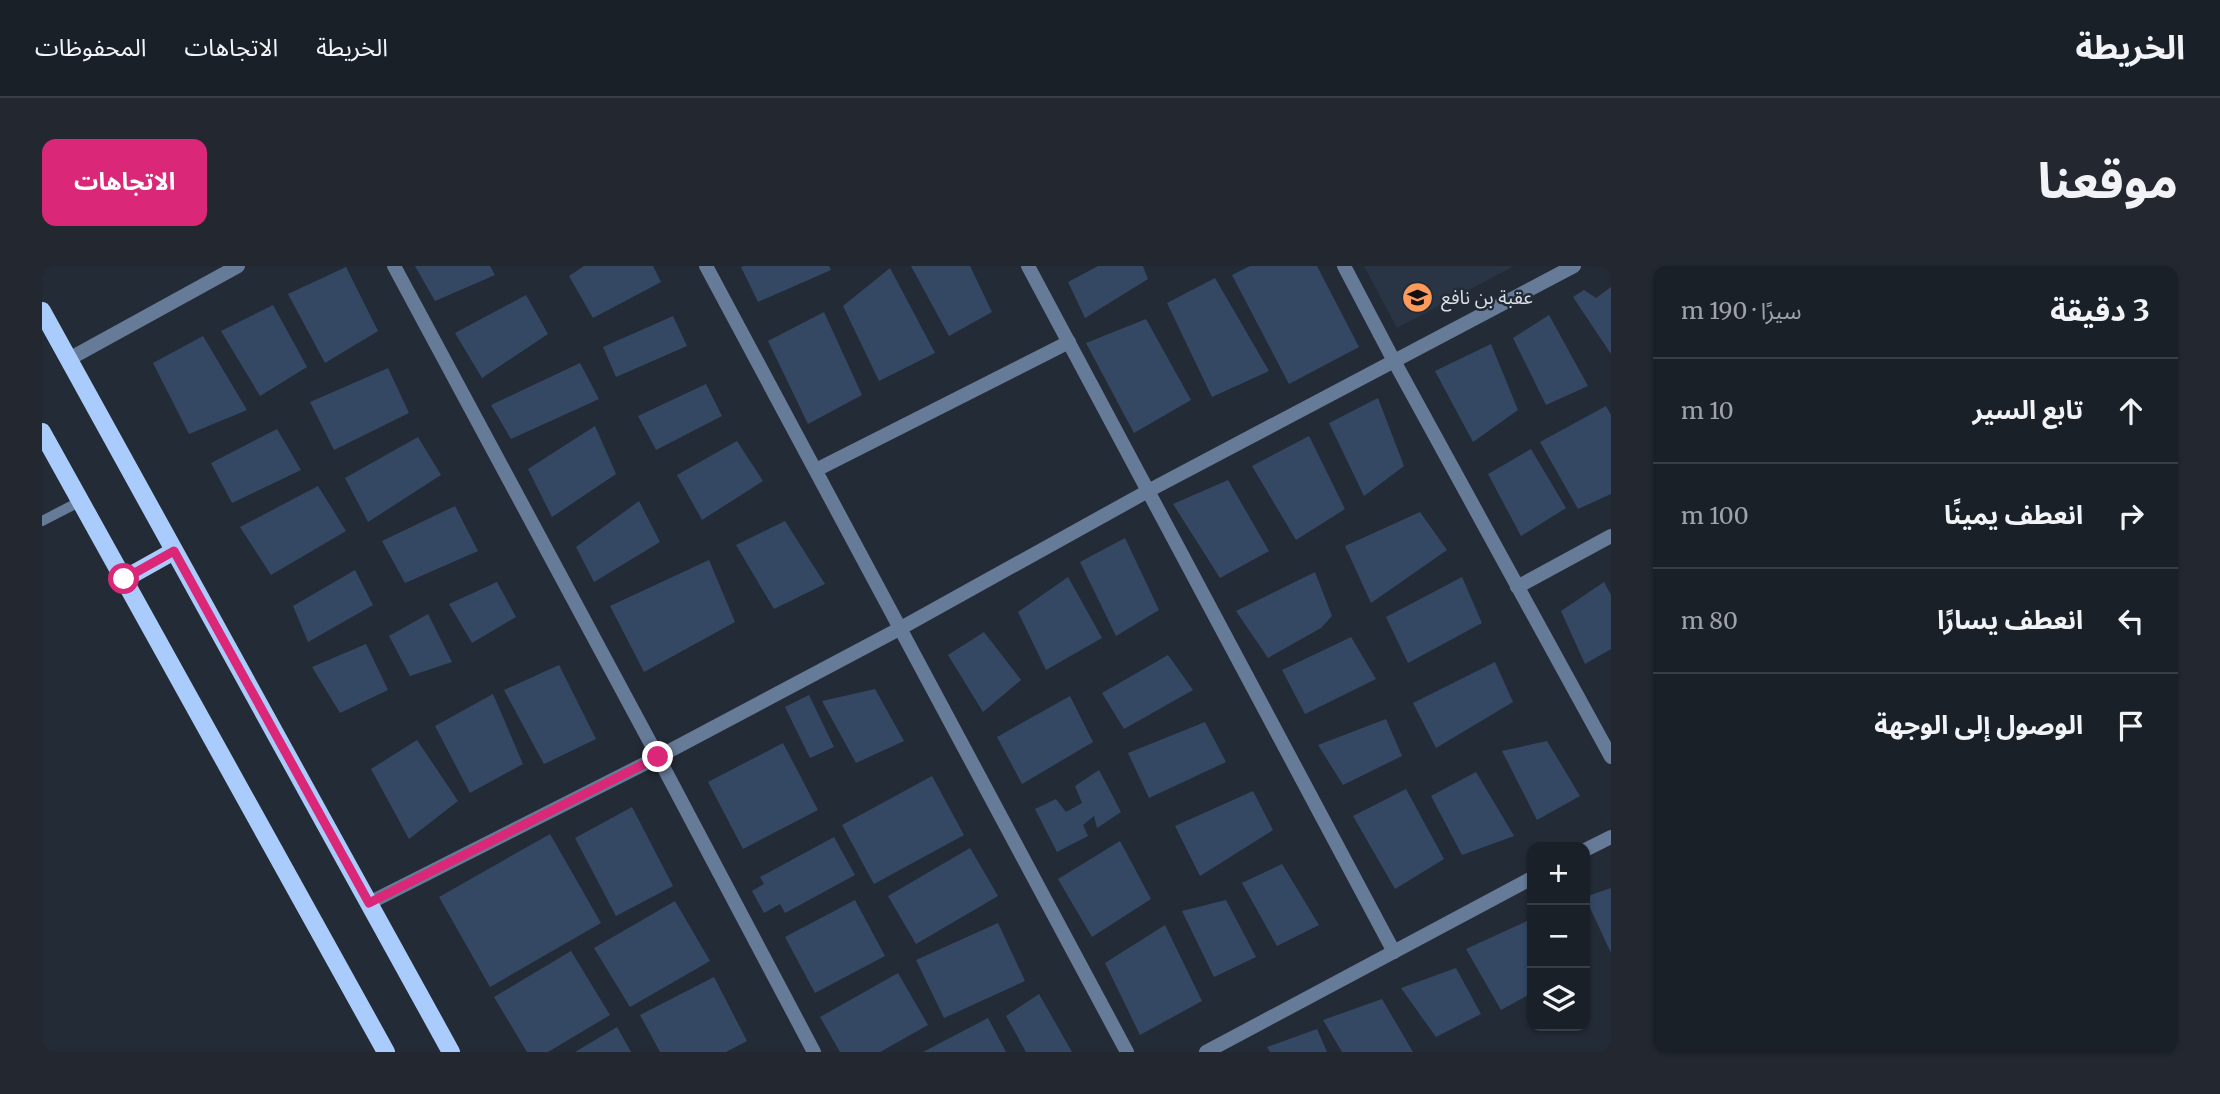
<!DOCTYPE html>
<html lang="ar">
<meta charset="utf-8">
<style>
body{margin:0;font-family:Merriweather,"Noto Sans Arabic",serif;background:#232830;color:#f1f3f6;direction:rtl}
.controls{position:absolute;right:21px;bottom:21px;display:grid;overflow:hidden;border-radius:14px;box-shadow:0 2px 5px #0004}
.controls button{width:63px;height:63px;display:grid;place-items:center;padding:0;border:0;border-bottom:2px solid #383e45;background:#1a2028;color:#f1f3f6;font:35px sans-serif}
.stop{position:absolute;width:21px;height:21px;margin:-16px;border:5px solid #db2777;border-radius:50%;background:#fff}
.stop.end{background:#db2777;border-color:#fff;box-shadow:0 2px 7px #0008}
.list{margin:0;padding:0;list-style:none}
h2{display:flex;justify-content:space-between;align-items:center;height:91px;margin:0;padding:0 28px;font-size:30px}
h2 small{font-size:23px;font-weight:400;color:#9fa3a8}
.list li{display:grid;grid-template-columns:46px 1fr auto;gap:21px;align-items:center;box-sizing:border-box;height:105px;padding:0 28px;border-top:2px solid #383e45}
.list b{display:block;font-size:26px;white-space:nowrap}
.list em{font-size:23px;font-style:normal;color:#9fa3a8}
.icon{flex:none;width:38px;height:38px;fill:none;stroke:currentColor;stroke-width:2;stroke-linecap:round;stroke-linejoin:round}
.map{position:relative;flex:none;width:1569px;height:786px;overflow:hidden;direction:ltr;border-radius:14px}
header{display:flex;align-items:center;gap:42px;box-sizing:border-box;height:98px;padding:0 35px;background:#1a2028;border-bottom:2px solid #383e45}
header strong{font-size:33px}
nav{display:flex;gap:38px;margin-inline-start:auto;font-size:24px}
.intro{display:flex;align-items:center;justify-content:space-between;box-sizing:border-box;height:168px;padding:0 42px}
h1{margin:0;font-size:49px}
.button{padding:18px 32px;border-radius:14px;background:#db2777;color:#fff;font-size:24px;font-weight:700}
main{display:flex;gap:42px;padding:0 42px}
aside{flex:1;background:#1a2028;border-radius:14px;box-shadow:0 2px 5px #0004}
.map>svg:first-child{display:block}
.built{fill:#293445}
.building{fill:#344864}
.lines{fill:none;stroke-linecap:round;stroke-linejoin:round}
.lane{stroke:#667b98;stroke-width:10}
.street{stroke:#667b98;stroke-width:14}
.primary{stroke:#aaccfc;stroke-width:18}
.route{stroke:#db2777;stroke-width:9}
.labels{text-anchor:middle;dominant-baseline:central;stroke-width:5;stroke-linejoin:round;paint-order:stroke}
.poi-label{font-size:19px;fill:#dadfe7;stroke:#232b36;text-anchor:start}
</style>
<header>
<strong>الخريطة</strong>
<nav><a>الخريطة</a><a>الاتجاهات</a><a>المحفوظات</a></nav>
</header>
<div class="intro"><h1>موقعنا</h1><a class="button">الاتجاهات</a></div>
<main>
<aside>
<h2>3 دقيقة<small>سيرًا · 190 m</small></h2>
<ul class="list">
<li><svg class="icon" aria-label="ahead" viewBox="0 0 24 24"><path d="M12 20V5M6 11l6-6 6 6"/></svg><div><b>تابع السير</b></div><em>10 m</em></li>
<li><svg class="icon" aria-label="right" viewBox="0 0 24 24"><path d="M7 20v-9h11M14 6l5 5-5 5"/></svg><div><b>انعطف يمينًا</b></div><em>100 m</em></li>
<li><svg class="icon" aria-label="left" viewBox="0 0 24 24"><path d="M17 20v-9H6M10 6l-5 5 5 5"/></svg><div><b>انعطف يسارًا</b></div><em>80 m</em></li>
<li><svg class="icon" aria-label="arrive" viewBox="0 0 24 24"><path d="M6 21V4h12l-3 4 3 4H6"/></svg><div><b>الوصول إلى الوجهة</b></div></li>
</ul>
</aside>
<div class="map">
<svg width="1569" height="786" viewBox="0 0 1569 786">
<rect width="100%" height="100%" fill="#232b36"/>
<!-- built -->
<path class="built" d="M1322,0H1472L1355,62Z"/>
<!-- building -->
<g class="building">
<path d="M373,0H448L453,9L393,35Z"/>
<path d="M542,0H611L619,16L551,52L527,10Z"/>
<path d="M702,0H787L789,4L716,36L699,1Z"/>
<path d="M869,0H928L950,46L907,70Z"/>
<path d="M1056,0H1101L1106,13L1043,52L1026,16Z"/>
<path d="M1208,0H1275L1317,81L1247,118L1190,9Z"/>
<path d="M304,1L336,65L283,97L246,28Z"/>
<path d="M848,2L893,87L837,115L801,40Z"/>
<path d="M1173,12L1227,105L1170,131L1125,37Z"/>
<path d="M1569,21V88L1531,31L1542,24L1554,32Z"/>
<path d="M484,29L506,68L440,112L413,67Z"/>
<path d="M231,39L265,101L218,130L179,65Z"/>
<path d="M782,46L820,129L766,158L726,75Z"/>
<path d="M1507,49L1546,120L1504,139L1471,72Z"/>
<path d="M631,50L645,80L574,111L561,81Z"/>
<path d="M1104,53L1149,134L1092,167L1044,77Z"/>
<path d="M161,70L205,144L147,168L111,97Z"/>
<path d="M1449,78L1476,144L1431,176L1393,105Z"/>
<path d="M538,97L557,133L469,173L449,139Z"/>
<path d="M346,102L367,147L292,184L268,136Z"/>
<path d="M664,118L680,150L614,184L596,150Z"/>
<path d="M1336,132L1362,200L1322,230L1287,157Z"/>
<path d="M1564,140L1569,149V228L1536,243L1498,176Z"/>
<path d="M553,160L574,208L510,251L486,203Z"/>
<path d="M235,163L259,204L190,237L169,197Z"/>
<path d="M1267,170L1303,243L1254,274L1210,200Z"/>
<path d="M376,171L399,209L326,256L303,212Z"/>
<path d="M695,175L721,215L660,254L635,209Z"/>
<path d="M1489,183L1524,242L1479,270L1446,208Z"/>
<path d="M1186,214L1227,285L1178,312L1131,238Z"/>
<path d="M276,220L304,265L229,309L198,261Z"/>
<path d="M597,235L618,276L552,316L534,281Z"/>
<path d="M413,240L436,285L363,317L340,275Z"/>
<path d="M1378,246L1405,284L1329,337L1303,280Z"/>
<path d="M743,255L783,318L732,343L694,279Z"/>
<path d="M1083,272L1117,344L1074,370L1038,296Z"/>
<path d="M667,294L693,356L602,406L568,340Z"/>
<path d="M313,304L331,339L266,376L251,340Z"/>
<path d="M1273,306L1290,350L1279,362L1226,392L1194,345Z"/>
<path d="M1026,311L1060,372L1004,404L976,346Z"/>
<path d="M1420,311L1440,357L1366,397L1344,351Z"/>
<path d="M455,316L474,351L430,377L407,338Z"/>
<path d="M1562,316L1569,329V383L1543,398L1519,345Z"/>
<path d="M386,348L410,396L368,410L347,370Z"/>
<path d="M942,366L979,414L941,446L906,389Z"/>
<path d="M1309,371L1334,413L1263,448L1240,404Z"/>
<path d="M324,378L346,424L298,447L270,401Z"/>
<path d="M1126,389L1151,424L1082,463L1060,427Z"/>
<path d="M1453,396L1471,436L1394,482L1371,437Z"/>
<path d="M517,399L554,473L502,498L462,424Z"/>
<path d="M833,423L862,475L814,497L780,435Z"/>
<path d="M451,428L481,498L428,527L393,460Z"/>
<path d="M767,429L792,481L768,492L743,441Z"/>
<path d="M1028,430L1051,476L980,518L955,471Z"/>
<path d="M1344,453L1360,490L1301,519L1276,479Z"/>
<path d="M1163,456L1184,496L1107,532L1086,487Z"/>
<path d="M375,474L416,535L367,573L329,503Z"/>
<path d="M1505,475L1538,530L1495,554L1460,485Z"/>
<path d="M741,477L776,544L701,583L666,516Z"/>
<path d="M1057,504L1079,546L1055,562L1052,550L1041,559L1046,570L1015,586L993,543L1014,533L1024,546L1040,537L1033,520Z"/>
<path d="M1434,506L1472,570L1420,589L1389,530Z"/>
<path d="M890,510L922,569L832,618L800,559Z"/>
<path d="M1364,523L1402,593L1353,623L1311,550Z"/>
<path d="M1211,525L1231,564L1158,610L1133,560Z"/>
<path d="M590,541L631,620L574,650L533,572Z"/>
<path d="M508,568L559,657L448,721L397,631Z"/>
<path d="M792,571L813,609L743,647L738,638L722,647L710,625L722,618L718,611Z"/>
<path d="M1078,575L1109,633L1050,671L1016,613Z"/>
<path d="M928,582L956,630L874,678L846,630Z"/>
<path d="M1240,598L1277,659L1235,680L1200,617Z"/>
<path d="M1569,622V687L1543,631Z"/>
<path d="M813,634L843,690L773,727L743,671Z"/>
<path d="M1184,634L1214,691L1172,711L1140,645Z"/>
<path d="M633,635L668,695L588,741L552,682Z"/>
<path d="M1487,654L1490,660V727L1459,744L1424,683Z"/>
<path d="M956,657L983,715L902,752L874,694Z"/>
<path d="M1123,659L1160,735L1098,769L1063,697Z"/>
<path d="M529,685L568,749L506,786H485L452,731Z"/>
<path d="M1414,702L1439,748L1394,771L1359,722Z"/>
<path d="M856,707L886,759L838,786H798L778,751Z"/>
<path d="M672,711L705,775L684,786H618L598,749Z"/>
<path d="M997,728L1030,786H984L964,750Z"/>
<path d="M1340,733L1371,786H1300L1281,754Z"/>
<path d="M946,752L964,786H881Z"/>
<path d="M575,761L589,786H533Z"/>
<path d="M1275,763L1285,786H1228L1225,781Z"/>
</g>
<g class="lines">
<!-- lane -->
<path class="lane" d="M0,255L39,235"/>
<!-- street -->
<g class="street">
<path d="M352,0L616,491L772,786"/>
<path d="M664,0L1085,786"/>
<path d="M986,0L1352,686"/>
<path d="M1302,0L1352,95L1569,491"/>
<path d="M27,93L196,0"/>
<path d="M774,204L1027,76"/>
<path d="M1475,321L1569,270"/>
<path d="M1543,584L1569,571"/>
<path d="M327,637L616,491L859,362L1106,225L1532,0"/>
<path d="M1164,786L1490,612"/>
</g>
<!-- primary -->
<g class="primary">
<path d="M0,45L409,786"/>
<path d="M0,166L344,786"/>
<path d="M82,313L132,285"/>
</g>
</g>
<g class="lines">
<!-- route -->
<path class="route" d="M82,313L132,285L327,637L616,491"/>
</g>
<!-- icons -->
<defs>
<symbol id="school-disc" viewBox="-11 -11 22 22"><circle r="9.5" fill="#ff9b5a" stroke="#232b36"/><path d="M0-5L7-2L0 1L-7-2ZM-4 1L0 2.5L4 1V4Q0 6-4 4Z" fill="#111"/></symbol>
</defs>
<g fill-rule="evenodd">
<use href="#school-disc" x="1358" y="14" width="35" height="35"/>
</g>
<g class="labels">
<!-- poi labels -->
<g class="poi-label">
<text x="1399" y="31">عقبة بن نافع</text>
</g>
</g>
</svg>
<div class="controls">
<button>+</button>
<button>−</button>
<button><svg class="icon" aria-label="layers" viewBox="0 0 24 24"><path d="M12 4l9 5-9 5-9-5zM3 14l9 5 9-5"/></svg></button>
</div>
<div class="stop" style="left:82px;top:313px"></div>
<div class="stop end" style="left:616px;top:491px"></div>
</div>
</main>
